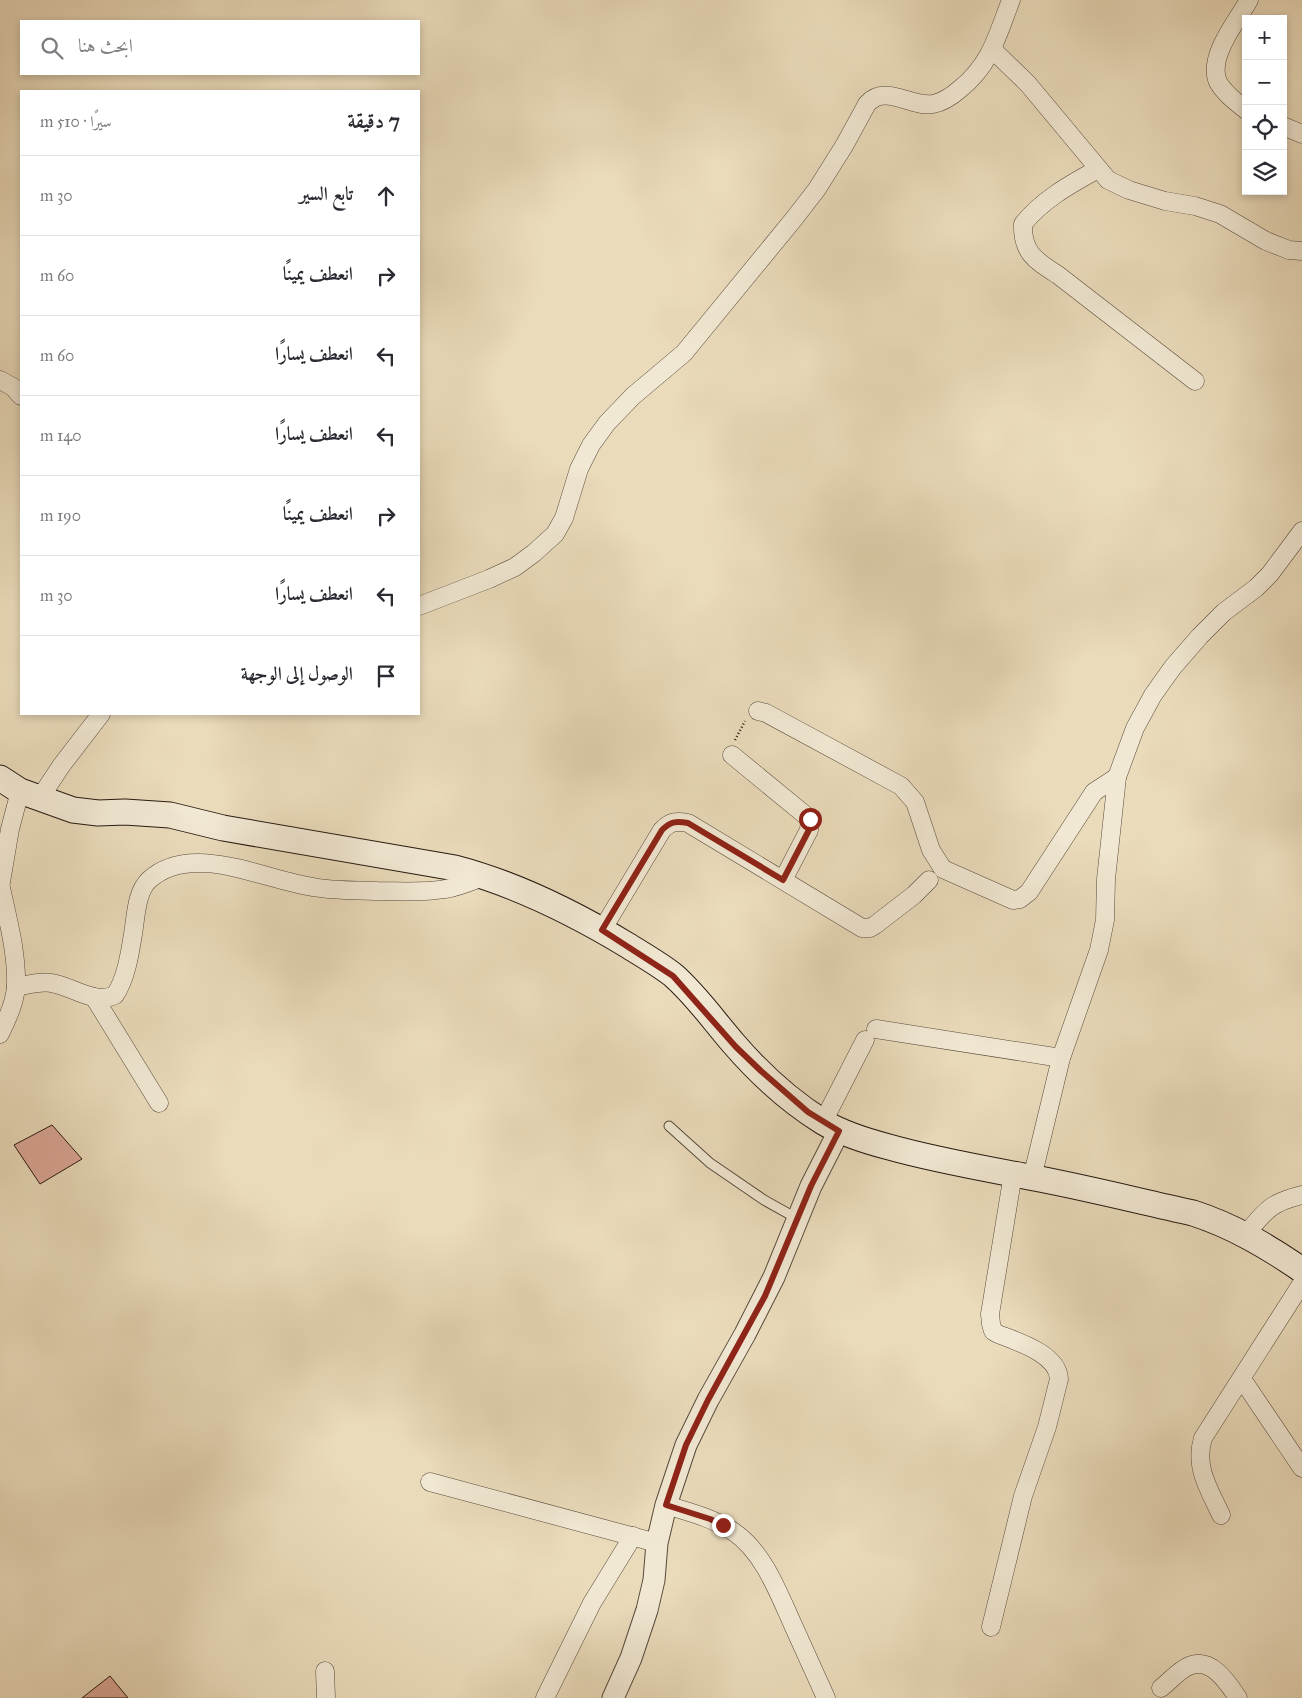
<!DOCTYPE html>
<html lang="ar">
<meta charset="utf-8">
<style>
body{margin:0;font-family:"IM FELL Great Primer",Amiri,serif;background:#f7f7f7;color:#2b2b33;direction:rtl}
.controls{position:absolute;right:15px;top:15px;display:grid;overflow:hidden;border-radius:0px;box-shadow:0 2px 8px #0003}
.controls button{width:45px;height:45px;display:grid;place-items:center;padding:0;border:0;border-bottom:1px solid #e1e1e2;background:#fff;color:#2b2b33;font:25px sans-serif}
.stop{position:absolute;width:15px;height:15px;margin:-11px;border:4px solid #8f2418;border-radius:50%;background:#fff}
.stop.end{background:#8f2418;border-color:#fff;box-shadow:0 1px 5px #0008}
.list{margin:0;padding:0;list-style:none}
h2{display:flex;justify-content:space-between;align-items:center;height:65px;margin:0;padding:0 20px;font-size:21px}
h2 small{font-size:16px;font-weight:400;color:#7c7c81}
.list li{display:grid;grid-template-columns:32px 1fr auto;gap:15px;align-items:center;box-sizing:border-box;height:80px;padding:0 20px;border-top:1px solid #e1e1e2}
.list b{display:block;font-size:19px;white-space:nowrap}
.list em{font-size:16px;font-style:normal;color:#7c7c81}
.icon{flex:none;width:28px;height:28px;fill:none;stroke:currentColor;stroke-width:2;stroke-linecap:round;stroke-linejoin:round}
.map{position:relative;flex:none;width:1302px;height:1698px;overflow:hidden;direction:ltr}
.search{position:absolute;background:#fff;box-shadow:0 2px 8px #0003;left:20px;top:20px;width:400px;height:55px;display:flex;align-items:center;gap:12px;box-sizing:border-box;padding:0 18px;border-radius:0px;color:#7c7c81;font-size:19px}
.panel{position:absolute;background:#fff;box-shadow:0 2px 8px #0003;left:20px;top:90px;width:400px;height:625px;border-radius:0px;direction:rtl}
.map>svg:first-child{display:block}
.building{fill:#dba696;stroke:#261910}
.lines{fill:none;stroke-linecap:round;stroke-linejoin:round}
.service-casing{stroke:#574a3b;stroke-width:11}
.minor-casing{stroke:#574a3b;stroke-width:19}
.tertiary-casing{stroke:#574a3b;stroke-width:23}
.secondary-casing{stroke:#261910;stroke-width:27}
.path{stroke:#261910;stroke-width:2.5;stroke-dasharray:1 2.5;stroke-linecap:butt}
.service{stroke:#f1e8d3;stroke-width:9}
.minor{stroke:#f1e8d3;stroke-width:18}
.tertiary{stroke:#f1e8d3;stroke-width:21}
.secondary{stroke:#f1e8d3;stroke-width:25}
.route{stroke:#8f2418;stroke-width:6}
</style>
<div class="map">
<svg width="1302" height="1698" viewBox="0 0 1302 1698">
<rect width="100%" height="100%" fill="#eadbbb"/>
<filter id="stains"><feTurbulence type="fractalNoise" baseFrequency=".004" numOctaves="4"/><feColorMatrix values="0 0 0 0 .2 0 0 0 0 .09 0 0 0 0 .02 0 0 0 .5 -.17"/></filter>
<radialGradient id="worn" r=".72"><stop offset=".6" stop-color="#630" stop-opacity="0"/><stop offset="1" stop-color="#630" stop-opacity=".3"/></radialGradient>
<!-- building -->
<g class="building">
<path d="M52,1125L82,1159L40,1184L14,1145Z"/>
<path d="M110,1676L128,1698H82Z"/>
</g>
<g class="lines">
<defs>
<path id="service" d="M669,1126L710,1163L764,1200L798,1219"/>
<g id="minor">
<path d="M992,49L1028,84L1108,180L1129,190L1165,201L1195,206L1220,214L1266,241L1289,250L1302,251"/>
<path d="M1246,110C1236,102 1224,93 1218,82C1207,57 1237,21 1249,0"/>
<path d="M1283,126L1302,134"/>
<path d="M1098,169C1071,184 1043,199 1023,224C1022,253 1036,261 1058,275L1195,381"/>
<path d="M0,380L13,387L21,396"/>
<path d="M419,606L489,579L515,567L534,553L555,534L564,518L579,469L591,445L607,423L633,396L684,353L793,220L817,189L844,146L867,104C885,83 911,108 933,104C944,102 952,96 960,89C991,64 997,36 1011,0"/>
<path d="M758,711L766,713L901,786L915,802L931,850L943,869L1013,900L1020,899L1029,892L1094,792L1117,777"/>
<path d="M732,755L810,819L809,830L783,880"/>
<path d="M40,798L61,766L101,714"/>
<path d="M0,888L10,829L20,791"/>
<path d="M602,930L662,830C671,821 677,821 688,823L862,928H870L875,925L914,895L929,880"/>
<path d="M16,987C27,985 40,981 51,983C72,986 94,1005 115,995C126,979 130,953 133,934C136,917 136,892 149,880C191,841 264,880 313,887C334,891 356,890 377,891C400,891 423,893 445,889C459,887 472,881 485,876"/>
<path d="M94,997L159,1103"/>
<path d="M876,1029L1061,1058"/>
<path d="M0,1034C7,1019 15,1003 16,986C17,953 8,920 1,888"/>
<path d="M823,1122L865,1040"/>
<path d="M1032,1178L1061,1058L1099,950L1105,920L1106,879L1117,777L1135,728L1153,695L1173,667L1200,636L1224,612L1256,588L1270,574L1302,531"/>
<path d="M1246,1234C1266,1210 1270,1203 1302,1195"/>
<path d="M1242,1379L1302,1468"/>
<path d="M430,1482L657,1543"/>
<path d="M666,1505C689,1512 713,1518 734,1532C764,1553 778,1592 793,1625C804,1649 815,1674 826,1698"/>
<path d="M1221,1515C1209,1489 1194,1467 1203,1438L1302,1283"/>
<path d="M991,1627L1023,1496L1047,1427L1059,1379C1058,1354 1018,1342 998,1334L993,1331L991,1324L990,1314L1013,1174"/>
<path d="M325,1671L326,1698"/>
<path d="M1161,1688C1170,1681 1179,1670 1189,1666C1211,1656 1228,1683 1238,1698"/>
<path d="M545,1698L592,1603L633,1536"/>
</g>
<path id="tertiary" d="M613,1698L631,1658L647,1610L654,1580L657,1543L666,1505L686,1445L708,1400L745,1334L774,1277L811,1186L839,1131"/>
<path id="secondary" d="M0,778L20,791L73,810L98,813L125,812L170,815L223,828L455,868C516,884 574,913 627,945C643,955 659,964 673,975C696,995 714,1021 734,1044C759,1073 791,1102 823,1122C843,1134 866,1141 889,1147C935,1160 982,1168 1029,1177C1084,1187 1138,1201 1193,1213C1233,1226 1267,1246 1302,1270"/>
</defs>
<!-- service casing -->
<use href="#service" class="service-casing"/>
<!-- minor casing -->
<use href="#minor" class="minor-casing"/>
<!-- tertiary casing -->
<use href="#tertiary" class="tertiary-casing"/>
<!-- secondary casing -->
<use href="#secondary" class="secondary-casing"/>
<!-- path -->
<path class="path" d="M735,740L745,721"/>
<!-- service -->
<use href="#service" class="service"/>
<!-- minor -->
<use href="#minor" class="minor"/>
<!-- tertiary -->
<use href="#tertiary" class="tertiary"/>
<!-- secondary -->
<use href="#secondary" class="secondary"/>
</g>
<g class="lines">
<!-- route -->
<path class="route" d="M723,1525L710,1519L666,1505L686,1445L708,1400L765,1296L811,1186L839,1131L808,1112L761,1071L736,1047L673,976L602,930L662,830C671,821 677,821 688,823L783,880L809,830L810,819"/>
</g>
<rect width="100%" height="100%" filter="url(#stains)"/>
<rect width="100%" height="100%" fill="url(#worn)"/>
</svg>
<div class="controls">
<button>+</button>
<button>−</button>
<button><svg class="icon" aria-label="locate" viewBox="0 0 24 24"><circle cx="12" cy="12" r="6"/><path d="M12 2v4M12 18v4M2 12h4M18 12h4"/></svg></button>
<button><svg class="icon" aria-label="layers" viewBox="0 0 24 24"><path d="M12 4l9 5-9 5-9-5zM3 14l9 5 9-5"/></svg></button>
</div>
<div class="stop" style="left:810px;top:819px"></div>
<div class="stop end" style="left:723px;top:1525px"></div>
<div class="search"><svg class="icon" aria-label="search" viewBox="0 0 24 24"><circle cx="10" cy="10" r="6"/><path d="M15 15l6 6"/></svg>ابحث هنا</div>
<section class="panel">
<h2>7 دقيقة<small>سيرًا · 510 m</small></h2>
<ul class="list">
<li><svg class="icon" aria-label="ahead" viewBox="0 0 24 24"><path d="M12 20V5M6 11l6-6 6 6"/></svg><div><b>تابع السير</b></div><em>30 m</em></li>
<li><svg class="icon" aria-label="right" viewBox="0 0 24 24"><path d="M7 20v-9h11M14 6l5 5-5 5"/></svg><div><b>انعطف يمينًا</b></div><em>60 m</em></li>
<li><svg class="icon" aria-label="left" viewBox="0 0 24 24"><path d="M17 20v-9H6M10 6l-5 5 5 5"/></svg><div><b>انعطف يسارًا</b></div><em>60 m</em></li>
<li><svg class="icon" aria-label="left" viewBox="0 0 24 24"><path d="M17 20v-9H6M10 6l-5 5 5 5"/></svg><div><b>انعطف يسارًا</b></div><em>140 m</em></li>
<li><svg class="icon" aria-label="right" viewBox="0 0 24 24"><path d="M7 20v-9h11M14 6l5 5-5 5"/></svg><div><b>انعطف يمينًا</b></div><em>190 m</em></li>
<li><svg class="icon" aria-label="left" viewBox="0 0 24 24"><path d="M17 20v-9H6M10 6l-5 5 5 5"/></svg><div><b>انعطف يسارًا</b></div><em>30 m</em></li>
<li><svg class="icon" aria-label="arrive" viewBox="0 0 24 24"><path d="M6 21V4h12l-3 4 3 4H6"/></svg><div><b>الوصول إلى الوجهة</b></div></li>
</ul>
</section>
</div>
